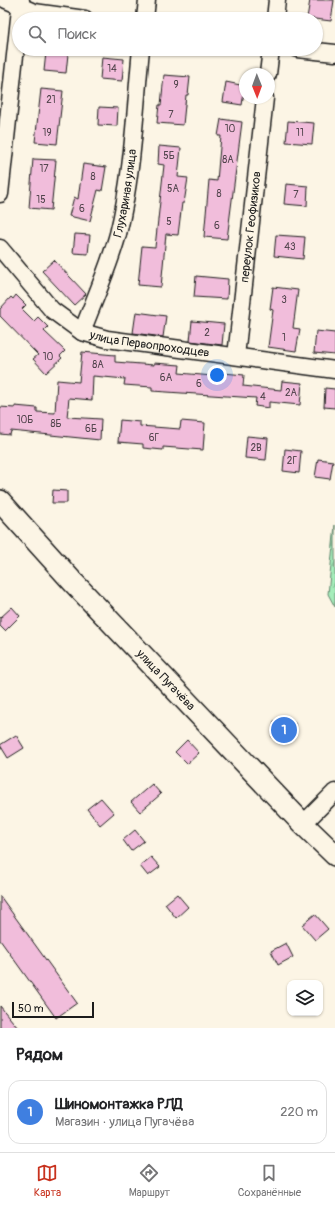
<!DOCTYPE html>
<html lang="ru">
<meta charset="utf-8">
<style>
body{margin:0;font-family:Pangolin,sans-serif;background:#f2f2f2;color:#202124}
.controls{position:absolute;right:12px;bottom:12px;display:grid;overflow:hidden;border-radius:8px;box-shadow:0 1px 3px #0004}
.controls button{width:36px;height:36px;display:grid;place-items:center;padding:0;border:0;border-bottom:1px solid #e0e0e0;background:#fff;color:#202124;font:20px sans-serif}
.compass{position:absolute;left:239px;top:68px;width:36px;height:36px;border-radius:50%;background:#fff;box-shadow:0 1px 3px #0004;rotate:179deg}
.scale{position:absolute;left:12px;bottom:10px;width:82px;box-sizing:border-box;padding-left:4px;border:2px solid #1c1c1c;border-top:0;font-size:11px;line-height:14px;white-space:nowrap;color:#1c1c1c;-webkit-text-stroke:3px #fcf5e5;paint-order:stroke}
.you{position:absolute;left:217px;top:375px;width:14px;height:14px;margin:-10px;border:3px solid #fff;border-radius:50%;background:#1a73e8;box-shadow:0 0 0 6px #1a73e833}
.badge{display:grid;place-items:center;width:26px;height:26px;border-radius:50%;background:#c8321e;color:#fff;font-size:13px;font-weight:700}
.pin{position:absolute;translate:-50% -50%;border:2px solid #fff;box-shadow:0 1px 4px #0006}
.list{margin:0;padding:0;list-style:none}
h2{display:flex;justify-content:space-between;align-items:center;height:52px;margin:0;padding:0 16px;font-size:17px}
h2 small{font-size:13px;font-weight:400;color:#757577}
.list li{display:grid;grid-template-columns:26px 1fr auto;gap:12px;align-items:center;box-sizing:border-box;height:64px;margin:0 8px 8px;padding:0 8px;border:1px solid #e0e0e0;border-radius:12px}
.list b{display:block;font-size:15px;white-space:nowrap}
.list p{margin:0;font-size:13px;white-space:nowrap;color:#757577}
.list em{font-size:13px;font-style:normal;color:#757577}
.icon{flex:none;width:22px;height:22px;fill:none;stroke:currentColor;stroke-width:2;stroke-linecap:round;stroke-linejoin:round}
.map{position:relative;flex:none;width:335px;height:1028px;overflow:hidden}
.search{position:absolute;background:#fff;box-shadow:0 1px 3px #0004;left:12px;right:12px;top:12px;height:44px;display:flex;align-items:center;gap:10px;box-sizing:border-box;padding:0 14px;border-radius:22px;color:#757577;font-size:15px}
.sheet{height:124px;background:#fff}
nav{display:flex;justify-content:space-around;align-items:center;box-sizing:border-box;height:56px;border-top:1px solid #e0e0e0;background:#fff;font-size:11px;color:#757577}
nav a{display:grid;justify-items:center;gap:2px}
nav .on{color:#c8321e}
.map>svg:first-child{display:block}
.forest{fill:url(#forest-firs);stroke:#60846c}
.building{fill:#f1bddb;stroke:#1c1c1c}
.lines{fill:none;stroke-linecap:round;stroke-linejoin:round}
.minor-casing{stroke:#1c1c1c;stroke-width:19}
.major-casing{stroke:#1c1c1c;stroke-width:24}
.minor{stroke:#fcf5e5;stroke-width:16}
.major{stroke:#fcf5e5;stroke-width:21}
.labels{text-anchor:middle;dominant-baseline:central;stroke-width:3;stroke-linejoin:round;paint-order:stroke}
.number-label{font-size:10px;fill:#51444c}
.street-label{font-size:12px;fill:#1c1c1c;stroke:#fcf5e5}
</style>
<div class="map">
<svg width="335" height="1028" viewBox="0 0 335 1028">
<defs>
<pattern id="forest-firs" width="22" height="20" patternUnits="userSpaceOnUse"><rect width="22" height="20" fill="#a5edbb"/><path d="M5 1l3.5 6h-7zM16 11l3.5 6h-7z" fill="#8dcba0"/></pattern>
</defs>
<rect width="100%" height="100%" fill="#fcf5e5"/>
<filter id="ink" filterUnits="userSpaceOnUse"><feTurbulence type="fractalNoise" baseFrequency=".025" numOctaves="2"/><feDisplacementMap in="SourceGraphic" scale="8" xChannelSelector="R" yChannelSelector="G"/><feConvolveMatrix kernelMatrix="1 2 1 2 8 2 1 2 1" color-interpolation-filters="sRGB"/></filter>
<g filter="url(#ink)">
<!-- forest -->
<path class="forest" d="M335,525V607L328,594Z"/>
<!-- building -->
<g class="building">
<path d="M310,0H334L331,21L307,18Z"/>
<path d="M46,52L68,54L66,73L44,71Z"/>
<path d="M102,57L124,59L122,81L100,79Z"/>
<path d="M164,75L190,77L188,95H186L183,125L157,123L159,105H161Z"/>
<path d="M226,82L245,86L242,105L223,102Z"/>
<path d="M41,89L63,91L57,144L35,142Z"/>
<path d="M99,107L118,108L117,126L98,125Z"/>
<path d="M221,119L242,122L227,239L204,237L209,180L217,181L221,136H218Z"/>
<path d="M288,121L314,123L312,144L286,142Z"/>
<path d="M159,146L181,148L178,177L188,178L184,203H182L178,235L166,234L161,287L138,285L142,246L155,247L164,165L158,164Z"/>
<path d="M33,159L56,160L51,210L29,208Z"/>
<path d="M83,164L106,167L102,191L98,190L90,221L69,216L74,197L78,199Z"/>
<path d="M286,184L308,186L307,206L284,204Z"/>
<path d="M75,234L90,235L88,254L73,253Z"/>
<path d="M276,235L305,237L303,259L274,256Z"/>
<path d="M54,260L86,294L74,305L42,271Z"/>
<path d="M196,276L228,279L227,299L194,297Z"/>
<path d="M273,287L298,290L293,328L300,329L296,351L268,347L273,310L270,309Z"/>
<path d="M16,295L26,305L22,309L34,321L38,317L48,327L44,331L65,351L60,356L62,358L46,373L33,359L38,355L0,316V309L11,297L13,299Z"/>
<path d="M136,312L166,316L163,337L133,333Z"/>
<path d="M192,321L224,324L222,345L190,341Z"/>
<path d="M316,331L335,333V355L314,353Z"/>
<path d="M82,352L115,355V362L154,365V363L180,365L179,373L224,377V373L244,375L243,386L281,390L282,381L302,383L300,405L269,402V408L255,406L256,398L152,391V387L124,385L125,379L93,376L92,400L69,398L67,417L101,419L100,440L11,431L10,435L0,434V407L15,408V406L37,408V412L55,413L57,380L79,382Z"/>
<path d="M325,388L335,389V408L324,407Z"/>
<path d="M120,420L140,422V426L180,429L181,421L205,423L203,450L163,447V450L143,448V444L118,442Z"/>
<path d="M247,436L268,438L266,460L245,458Z"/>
<path d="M285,449L301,451L299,473L283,471Z"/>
<path d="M318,459L333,461L330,479L315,477Z"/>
<path d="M53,490L67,491V503H52Z"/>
<path d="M12,607L20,616L5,631L0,626V618Z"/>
<path d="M274,721L295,723L294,739L272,737Z"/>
<path d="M16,735L24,748L8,758L0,745Z"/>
<path d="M187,740L199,753L187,764L175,752Z"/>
<path d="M152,784L161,794L140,812L131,802Z"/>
<path d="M101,798L114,813L100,825L87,809Z"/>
<path d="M135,830L144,841L131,851L123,840Z"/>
<path d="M151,857L160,867L148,876L140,866Z"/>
<path d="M177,894L188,907L176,918L165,904Z"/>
<path d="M0,896L77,1003L56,1018L0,940Z"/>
<path d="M315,914L328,929L315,940L302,925Z"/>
<path d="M286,943L293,957L278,965L271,951Z"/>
<path d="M0,1006L18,1028H0Z"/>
</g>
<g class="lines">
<defs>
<g id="minor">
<path d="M6,0L34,12L85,19"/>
<path d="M145,19L147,0"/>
<path d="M275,19L277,0"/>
<path d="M297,49L335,53"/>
<path d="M268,74L271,49"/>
<path d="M0,194L21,0"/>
<path id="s1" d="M0,248L52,310L82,332L107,339L335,370"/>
<path id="s2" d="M82,332C94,300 109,267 118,234C133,174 135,110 141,49"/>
<path id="s3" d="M236,356L265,98"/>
<path d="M303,824L335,792"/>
</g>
<g id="major">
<path id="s4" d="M0,501L72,581L303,824L335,855"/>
</g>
</defs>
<!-- minor casing -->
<use href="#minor" class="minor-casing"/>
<!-- major casing -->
<use href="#major" class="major-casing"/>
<!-- minor -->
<use href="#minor" class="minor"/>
<!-- major -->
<use href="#major" class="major"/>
</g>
</g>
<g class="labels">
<!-- number labels -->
<g class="number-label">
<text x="112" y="69">14</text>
<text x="176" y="85">9</text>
<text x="51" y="100">21</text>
<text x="171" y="115">7</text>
<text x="230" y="129">10</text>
<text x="47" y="133">19</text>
<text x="300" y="133">11</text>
<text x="169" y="156">5Б</text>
<text x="228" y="160">8А</text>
<text x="44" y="169">17</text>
<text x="93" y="177">8</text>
<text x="173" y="189">5А</text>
<text x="219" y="194">8</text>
<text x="296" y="195">7</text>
<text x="41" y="200">15</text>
<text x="82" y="209">6</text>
<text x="169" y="222">5</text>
<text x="217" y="226">6</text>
<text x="290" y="247">43</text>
<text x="284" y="300">3</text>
<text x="207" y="333">2</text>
<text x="284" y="338">1</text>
<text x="48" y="357">10</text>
<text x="98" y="365">8А</text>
<text x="166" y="378">6А</text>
<text x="199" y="384">6</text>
<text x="291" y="393">2А</text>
<text x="263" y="397">4</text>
<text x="25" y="420">10Б</text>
<text x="56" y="424">8Б</text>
<text x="91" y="429">6Б</text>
<text x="154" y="438">6Г</text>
<text x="256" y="448">2В</text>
<text x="292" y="461">2Г</text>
</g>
<!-- street labels -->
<g class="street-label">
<text stroke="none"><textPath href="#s2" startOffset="146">Глухариная улица</textPath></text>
<text stroke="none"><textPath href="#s3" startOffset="130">переулок Геофизиков</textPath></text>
<text stroke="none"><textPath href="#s1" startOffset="187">улица Первопроходцев</textPath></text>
<text stroke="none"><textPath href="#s4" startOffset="244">улица Пугачёва</textPath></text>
</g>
</g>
</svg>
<div class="controls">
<button><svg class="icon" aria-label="layers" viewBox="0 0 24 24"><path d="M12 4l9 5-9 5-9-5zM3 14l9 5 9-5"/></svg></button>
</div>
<svg class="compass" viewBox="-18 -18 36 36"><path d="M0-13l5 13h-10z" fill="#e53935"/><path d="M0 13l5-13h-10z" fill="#757577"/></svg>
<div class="scale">50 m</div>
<div class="you"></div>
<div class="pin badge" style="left:284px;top:730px;background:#3f7fe0">1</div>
<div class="search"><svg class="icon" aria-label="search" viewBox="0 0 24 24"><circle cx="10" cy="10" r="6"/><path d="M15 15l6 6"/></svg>Поиск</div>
</div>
<section class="sheet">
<h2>Рядом<small></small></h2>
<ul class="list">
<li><span class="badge" style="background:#3f7fe0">1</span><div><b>Шиномонтажка РЛД</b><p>Магазин · улица Пугачёва</p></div><em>220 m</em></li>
</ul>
</section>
<nav>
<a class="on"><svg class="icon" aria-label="map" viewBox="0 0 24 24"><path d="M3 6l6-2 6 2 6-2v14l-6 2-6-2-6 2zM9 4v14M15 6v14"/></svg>Карта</a>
<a><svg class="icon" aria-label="directions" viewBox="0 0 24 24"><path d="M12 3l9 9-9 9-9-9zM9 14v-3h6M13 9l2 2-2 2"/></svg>Маршрут</a>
<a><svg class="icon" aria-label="saved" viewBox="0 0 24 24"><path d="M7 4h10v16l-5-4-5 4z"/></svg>Сохранённые</a>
</nav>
